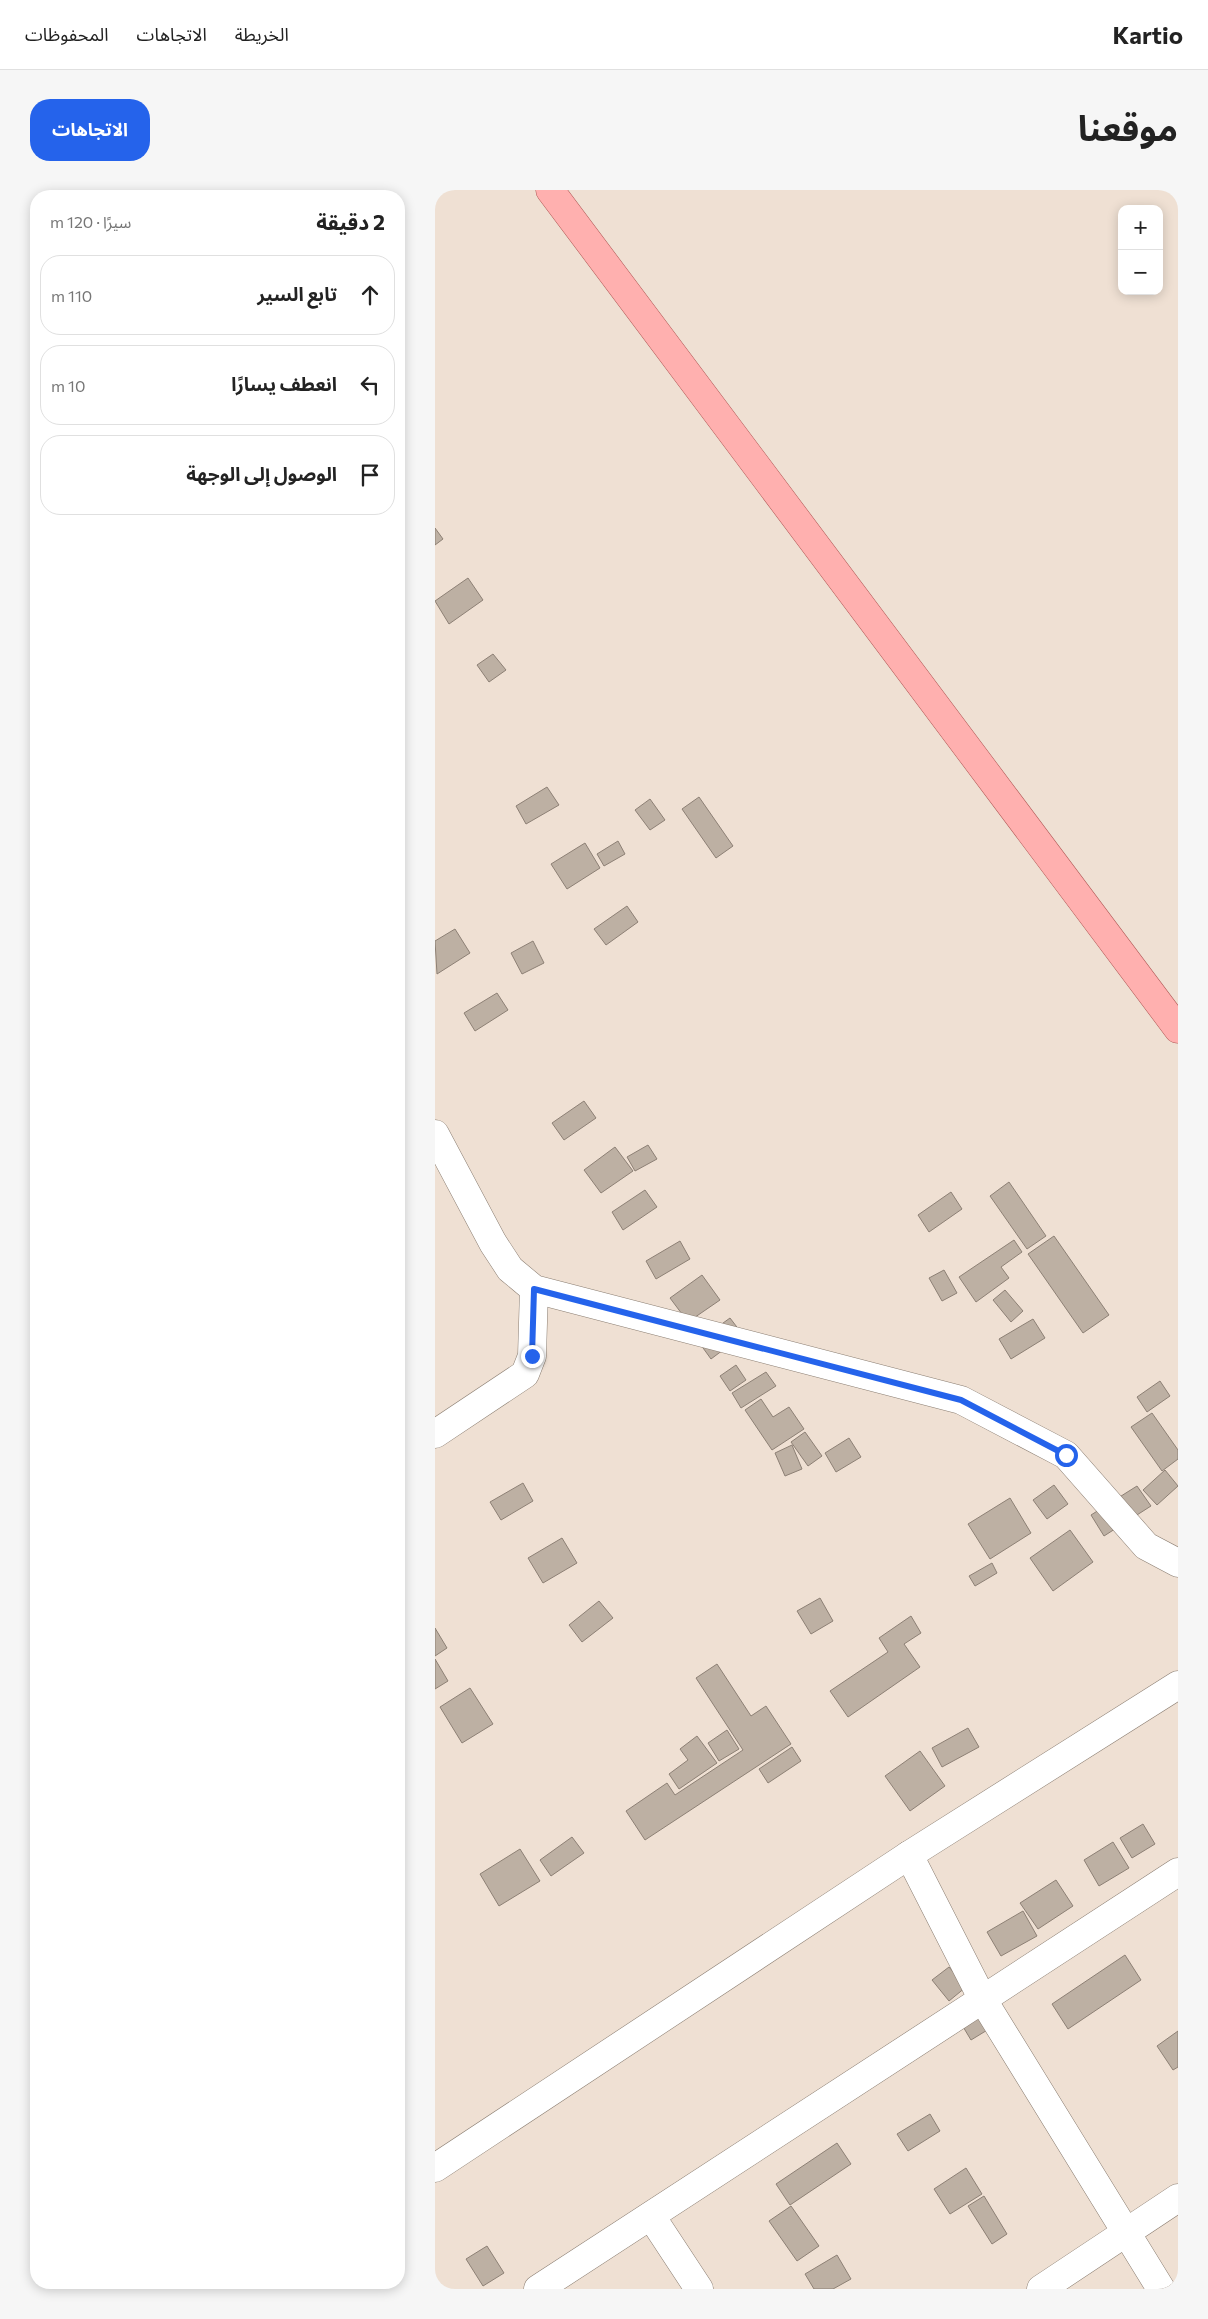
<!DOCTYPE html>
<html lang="ar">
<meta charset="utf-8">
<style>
body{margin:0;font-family:Commissioner,"Noto Sans Arabic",sans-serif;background:#f6f6f6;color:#222;direction:rtl}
.controls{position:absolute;right:15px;top:15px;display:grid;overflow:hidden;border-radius:10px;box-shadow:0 2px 12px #0003}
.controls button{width:45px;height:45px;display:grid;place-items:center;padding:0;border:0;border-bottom:1px solid #e0e0e0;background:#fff;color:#222;font:25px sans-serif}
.stop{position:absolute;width:15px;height:15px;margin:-11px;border:4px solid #2563eb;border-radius:50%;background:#fff}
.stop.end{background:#2563eb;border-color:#fff;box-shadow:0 1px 5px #0008}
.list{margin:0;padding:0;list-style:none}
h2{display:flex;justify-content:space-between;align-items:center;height:65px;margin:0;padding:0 20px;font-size:21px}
h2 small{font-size:16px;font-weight:400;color:#767676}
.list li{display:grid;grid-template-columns:32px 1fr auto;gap:15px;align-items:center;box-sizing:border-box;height:80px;margin:0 10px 10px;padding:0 10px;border:1px solid #e0e0e0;border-radius:20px}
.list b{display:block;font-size:19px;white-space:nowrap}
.list em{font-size:16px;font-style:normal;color:#767676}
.icon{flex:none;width:28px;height:28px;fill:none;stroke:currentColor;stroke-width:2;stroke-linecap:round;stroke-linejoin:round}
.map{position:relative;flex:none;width:743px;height:2099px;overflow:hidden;direction:ltr;border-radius:20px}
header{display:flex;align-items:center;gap:30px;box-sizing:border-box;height:70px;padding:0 25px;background:#fff;border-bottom:1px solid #e0e0e0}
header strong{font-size:24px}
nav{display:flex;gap:28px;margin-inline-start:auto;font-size:18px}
.intro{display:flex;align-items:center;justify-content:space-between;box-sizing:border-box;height:120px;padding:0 30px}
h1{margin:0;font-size:35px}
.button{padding:12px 22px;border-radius:20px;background:#2563eb;color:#fff;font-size:18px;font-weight:700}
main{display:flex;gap:30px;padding:0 30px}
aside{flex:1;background:#fff;border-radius:20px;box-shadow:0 2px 12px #0003}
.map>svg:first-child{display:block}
.building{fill:#bdb0a3;stroke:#8d8075}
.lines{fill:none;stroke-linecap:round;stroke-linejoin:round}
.minor-casing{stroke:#8a7d71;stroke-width:29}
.major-casing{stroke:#af5855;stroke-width:29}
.minor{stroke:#fff;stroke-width:28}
.major{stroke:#ffb0af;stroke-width:28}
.route{stroke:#2563eb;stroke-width:6}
</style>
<header>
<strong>Kartio</strong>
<nav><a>الخريطة</a><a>الاتجاهات</a><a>المحفوظات</a></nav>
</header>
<div class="intro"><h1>موقعنا</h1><a class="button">الاتجاهات</a></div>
<main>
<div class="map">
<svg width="743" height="2099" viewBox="0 0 743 2099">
<rect width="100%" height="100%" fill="#efe0d3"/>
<!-- building -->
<g class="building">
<path d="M0,338L8,349L0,355Z"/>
<path d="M33,388L48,410L14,434L0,411Z"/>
<path d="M58,464L71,480L54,492L42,475Z"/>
<path d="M112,597L124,615L91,634L81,616Z"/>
<path d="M264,607L298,656L281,668L247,619Z"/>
<path d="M215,609L230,630L215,640L200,620Z"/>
<path d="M183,651L190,664L169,676L162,664Z"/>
<path d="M150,653L165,678L132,699L116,674Z"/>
<path d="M192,716L203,732L171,755L159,739Z"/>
<path d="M20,739L35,763L2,784L0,751Z"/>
<path d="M98,751L109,773L87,784L76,763Z"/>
<path d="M62,803L73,820L40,841L29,823Z"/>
<path d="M149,911L161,928L129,950L117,933Z"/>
<path d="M213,955L222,969L200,981L192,967Z"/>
<path d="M180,957L198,981L166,1003L149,980Z"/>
<path d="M574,992L611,1046L592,1059L555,1006Z"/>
<path d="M210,1000L222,1017L188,1040L177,1022Z"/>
<path d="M516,1002L527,1019L494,1042L483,1025Z"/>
<path d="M619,1046L674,1125L648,1143L593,1064Z"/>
<path d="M579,1050L587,1062L566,1077L574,1088L541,1112L524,1087Z"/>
<path d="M245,1051L255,1069L221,1089L211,1071Z"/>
<path d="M509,1080L522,1103L507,1111L494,1088Z"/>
<path d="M267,1085L285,1110L253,1132L235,1108Z"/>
<path d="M570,1100L588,1121L576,1132L558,1110Z"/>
<path d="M295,1128L308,1145L276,1169L263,1151Z"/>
<path d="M598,1129L610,1148L576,1169L564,1149Z"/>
<path d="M301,1175L311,1190L295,1201L285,1186Z"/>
<path d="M331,1182L341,1196L306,1218L297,1203Z"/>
<path d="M725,1191L735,1206L712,1222L702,1207Z"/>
<path d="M326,1209L338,1227L354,1217L369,1239L337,1260L310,1220Z"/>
<path d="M717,1223L743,1260V1269L727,1281L696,1237Z"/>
<path d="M370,1242L387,1266L373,1276L356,1252Z"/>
<path d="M414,1248L426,1267L401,1282L390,1263Z"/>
<path d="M357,1255L367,1279L350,1286L340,1263Z"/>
<path d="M730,1280L743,1296L722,1315L708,1300Z"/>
<path d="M88,1293L98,1311L66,1330L55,1312Z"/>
<path d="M619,1295L633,1314L612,1329L598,1310Z"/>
<path d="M702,1296L716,1316L669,1346L656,1325Z"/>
<path d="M575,1308L596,1343L555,1369L533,1334Z"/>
<path d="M635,1340L658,1372L618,1401L595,1368Z"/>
<path d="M127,1348L142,1373L108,1393L93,1368Z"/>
<path d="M557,1373L562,1383L540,1396L534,1386Z"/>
<path d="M385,1408L398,1431L376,1444L362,1421Z"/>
<path d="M164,1411L178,1428L147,1452L134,1435Z"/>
<path d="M476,1426L486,1443L469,1454L485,1477L413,1527L395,1501L453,1462L444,1448Z"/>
<path d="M0,1438L12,1458L0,1466Z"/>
<path d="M0,1469L13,1491L0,1499Z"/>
<path d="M282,1474L316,1526L331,1516L356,1554L210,1650L191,1621L232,1593L240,1605L308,1560L261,1488Z"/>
<path d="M35,1498L58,1534L27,1553L5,1517Z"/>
<path d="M533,1538L544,1557L507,1577L497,1558Z"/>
<path d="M292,1540L304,1559L284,1571L273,1553Z"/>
<path d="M262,1546L282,1573L244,1599L234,1584L253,1570L245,1559Z"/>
<path d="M357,1557L366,1571L333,1593L324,1579Z"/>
<path d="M485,1561L510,1596L475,1621L450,1586Z"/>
<path d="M708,1634L720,1654L697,1668L685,1648Z"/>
<path d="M137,1647L149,1663L116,1686L105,1670Z"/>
<path d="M678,1652L694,1678L664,1696L649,1670Z"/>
<path d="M85,1659L105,1691L64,1716L45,1684Z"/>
<path d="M621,1690L638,1716L603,1739L585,1713Z"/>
<path d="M588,1721L602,1746L566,1766L552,1742Z"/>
<path d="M690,1765L706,1790L633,1839L617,1814Z"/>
<path d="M514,1777L531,1797L514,1811L497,1790Z"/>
<path d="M539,1814L554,1839L536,1850L521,1825Z"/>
<path d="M743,1841V1877L738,1880L722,1856Z"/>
<path d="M495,1924L505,1941L473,1961L462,1944Z"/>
<path d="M402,1953L416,1974L355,2015L341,1994Z"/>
<path d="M531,1978L547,2004L515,2024L499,1999Z"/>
<path d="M549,2006L572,2044L557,2054L533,2016Z"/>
<path d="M356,2016L384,2056L362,2071L334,2031Z"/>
<path d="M52,2056L69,2083L48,2096L31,2069Z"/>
<path d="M402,2065L416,2089L398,2099H379L370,2084Z"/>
</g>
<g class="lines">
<defs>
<g id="minor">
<path d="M0,944L58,1053L75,1079L99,1099L526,1210L631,1265L711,1356L743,1373"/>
<path d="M0,1244L90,1184L97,1166L99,1099"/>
<path d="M474,1665L548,1810L726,2099"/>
<path d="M0,1978L474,1665L743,1495"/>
<path d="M216,2026L264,2099"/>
<path d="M103,2099L743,1682"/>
<path d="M606,2099L743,2008"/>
</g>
<path id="major" d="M115,0L743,839"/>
</defs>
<!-- minor casing -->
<use href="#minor" class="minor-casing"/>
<!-- major casing -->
<use href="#major" class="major-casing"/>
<!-- minor -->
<use href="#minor" class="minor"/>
<!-- major -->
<use href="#major" class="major"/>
</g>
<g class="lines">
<!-- route -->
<path class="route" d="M97,1166L99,1099L526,1210L631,1265"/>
</g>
</svg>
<div class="controls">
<button>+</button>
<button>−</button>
</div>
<div class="stop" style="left:631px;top:1265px"></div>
<div class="stop end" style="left:97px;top:1166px"></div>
</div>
<aside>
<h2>2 دقيقة<small>سيرًا · 120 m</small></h2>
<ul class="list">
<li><svg class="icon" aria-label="ahead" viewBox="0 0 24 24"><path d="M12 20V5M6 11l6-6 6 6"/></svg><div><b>تابع السير</b></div><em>110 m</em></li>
<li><svg class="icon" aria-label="left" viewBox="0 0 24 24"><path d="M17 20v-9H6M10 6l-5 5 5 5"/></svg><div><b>انعطف يسارًا</b></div><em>10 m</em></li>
<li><svg class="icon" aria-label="arrive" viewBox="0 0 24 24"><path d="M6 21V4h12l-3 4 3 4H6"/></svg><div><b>الوصول إلى الوجهة</b></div></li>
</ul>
</aside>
</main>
